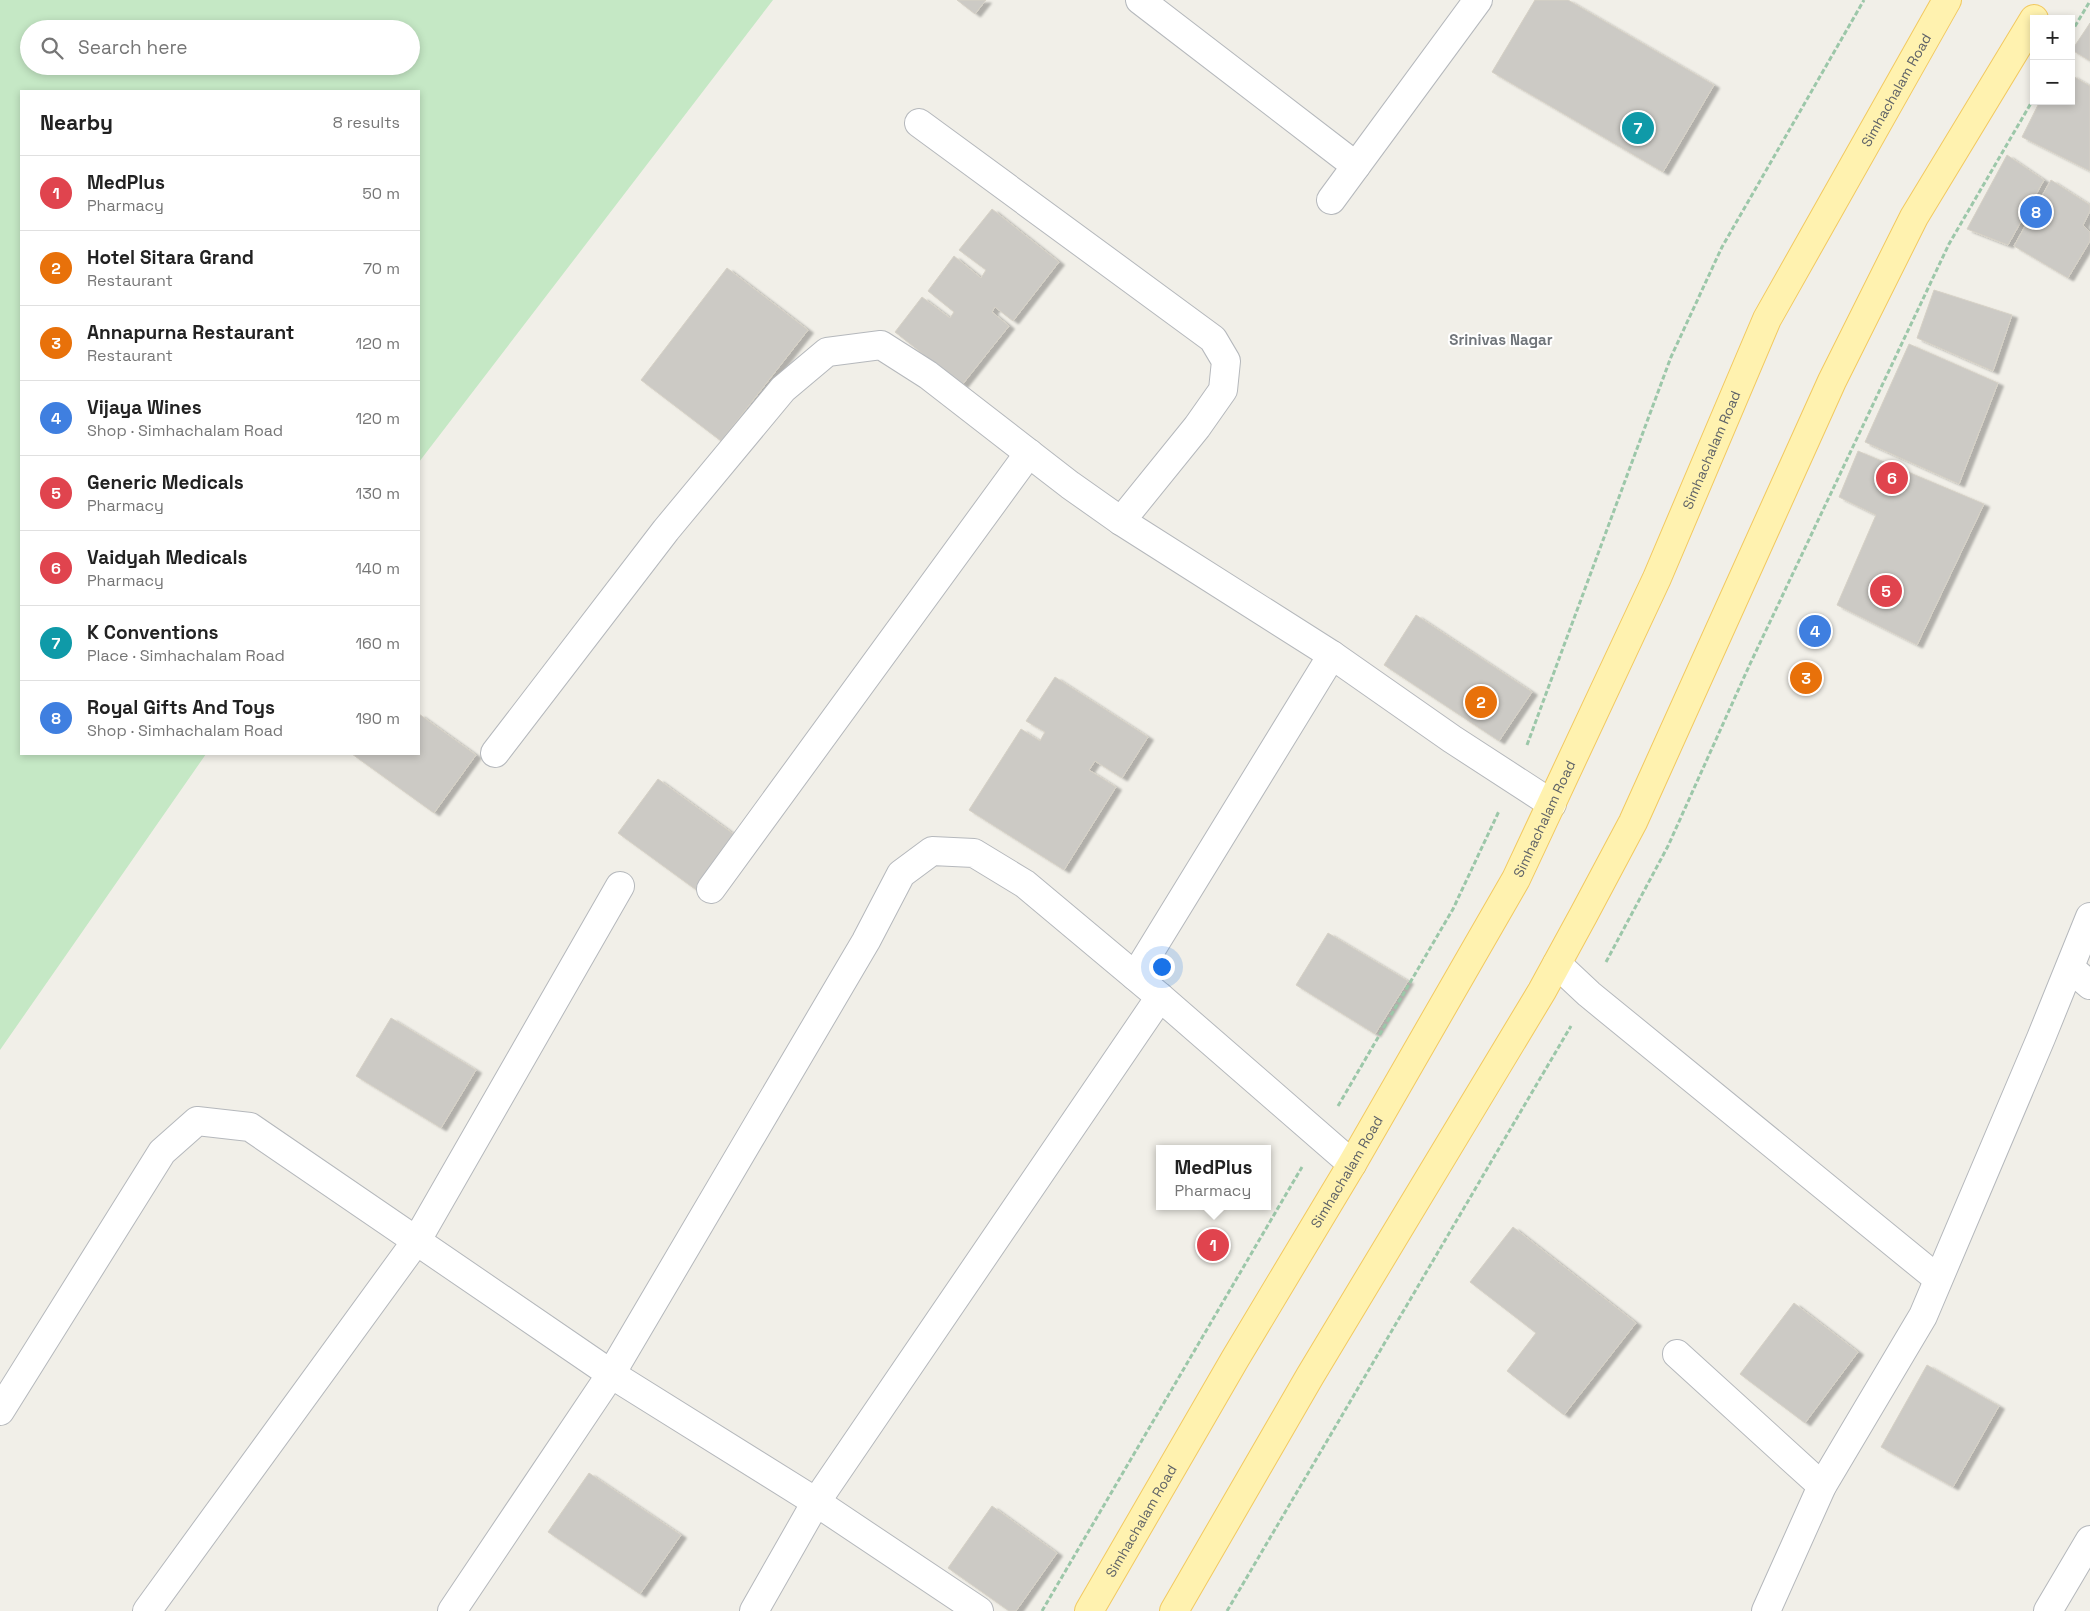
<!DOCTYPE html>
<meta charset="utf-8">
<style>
body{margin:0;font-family:"Space Grotesk",sans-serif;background:#f6f6f6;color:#222}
.controls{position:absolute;right:15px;top:15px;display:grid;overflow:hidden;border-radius:0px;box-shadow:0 2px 8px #0003}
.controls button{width:45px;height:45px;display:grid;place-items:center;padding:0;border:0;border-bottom:1px solid #e0e0e0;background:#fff;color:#222;font:25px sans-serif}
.you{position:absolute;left:1161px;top:966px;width:18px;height:18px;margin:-12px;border:4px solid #fff;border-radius:50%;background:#1a73e8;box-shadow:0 0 0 8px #1a73e833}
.badge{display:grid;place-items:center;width:32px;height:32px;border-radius:50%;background:#7c3aed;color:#fff;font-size:16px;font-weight:700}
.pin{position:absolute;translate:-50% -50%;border:2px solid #fff;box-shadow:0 1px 5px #0006}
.popup{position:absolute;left:1156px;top:1145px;width:115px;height:65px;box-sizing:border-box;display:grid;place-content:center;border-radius:0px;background:#fff;filter:drop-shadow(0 1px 4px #0005);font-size:16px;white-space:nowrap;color:#767676}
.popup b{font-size:19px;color:#222}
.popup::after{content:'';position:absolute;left:50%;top:100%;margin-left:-10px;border:10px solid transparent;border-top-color:#fff}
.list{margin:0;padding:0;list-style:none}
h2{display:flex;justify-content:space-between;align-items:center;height:65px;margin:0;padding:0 20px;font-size:21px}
h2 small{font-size:16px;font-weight:400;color:#767676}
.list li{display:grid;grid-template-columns:32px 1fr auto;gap:15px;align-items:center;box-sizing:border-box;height:75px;padding:0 20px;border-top:1px solid #e0e0e0}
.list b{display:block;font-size:19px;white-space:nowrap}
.list p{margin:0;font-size:16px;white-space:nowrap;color:#767676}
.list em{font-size:16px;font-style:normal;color:#767676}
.icon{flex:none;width:28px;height:28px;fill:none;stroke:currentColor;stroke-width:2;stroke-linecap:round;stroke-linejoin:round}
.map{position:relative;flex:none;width:2090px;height:1611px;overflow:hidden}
.search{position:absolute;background:#fff;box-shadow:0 2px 8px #0003;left:20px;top:20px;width:400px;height:55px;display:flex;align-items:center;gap:12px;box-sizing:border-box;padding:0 18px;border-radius:28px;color:#767676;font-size:19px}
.panel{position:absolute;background:#fff;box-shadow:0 2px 8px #0003;left:20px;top:90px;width:400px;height:665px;border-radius:0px}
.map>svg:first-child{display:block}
.green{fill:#c5e8c5;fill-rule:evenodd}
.building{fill:#cccac5;stroke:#d6d1c6;filter:url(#shadow)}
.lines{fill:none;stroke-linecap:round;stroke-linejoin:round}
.street-casing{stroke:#b5b8bc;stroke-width:30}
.primary-casing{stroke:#f2c960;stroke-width:30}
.path{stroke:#9cc7a9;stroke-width:3;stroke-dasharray:5 2.5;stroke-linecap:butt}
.street{stroke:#fff;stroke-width:28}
.primary{stroke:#fff2af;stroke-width:28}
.labels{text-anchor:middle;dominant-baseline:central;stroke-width:4;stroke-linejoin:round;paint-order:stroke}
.street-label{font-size:14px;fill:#5f6368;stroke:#fff}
.neighbourhood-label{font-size:15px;font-weight:bold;fill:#70757a;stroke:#fff}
</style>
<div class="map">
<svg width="2090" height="1611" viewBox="0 0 2090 1611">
<defs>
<filter id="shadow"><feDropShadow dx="5.5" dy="3" stdDeviation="1" flood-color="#0004"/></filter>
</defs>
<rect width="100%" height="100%" fill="#f1efe8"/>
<!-- green -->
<path class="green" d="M0,0H773L419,462V91H21V754H206L0,1050ZM29,29H411V66H29Z"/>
<!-- building -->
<g class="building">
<path d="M957,0H986L975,14Z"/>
<path d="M1535,0H1568L1714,85L1663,172L1492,72Z"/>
<path d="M2090,23V61L2072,50Z"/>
<path d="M2071,75L2090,86V171L2022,137L2040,101H2071Z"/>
<path d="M2007,155L2044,180L2008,245L1967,229Z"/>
<path d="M2051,180L2090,205V211L2083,225L2090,232V241L2068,278L2014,246Z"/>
<path d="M992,209L1059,262L1013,321L995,307L992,312L1009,326L962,385L895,332L922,297L950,318L954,312L928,291L954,256L981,278L986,270L959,250Z"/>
<path d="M727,268L808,330L721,441L641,380Z"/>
<path d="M1934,290L2012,315L1993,371L1917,338Z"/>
<path d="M1909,344L1998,383L1959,484L1865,442Z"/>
<path d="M1858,451L1984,504L1917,645L1837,605L1876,515L1839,497Z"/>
<path d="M1416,615L1532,692L1499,741L1384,665Z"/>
<path d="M1055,677L1148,737L1122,778L1095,761L1089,770L1116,787L1064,870L969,810L1021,729L1040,741L1045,732L1026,721Z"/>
<path d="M419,714L476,755L434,813L352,754H419Z"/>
<path d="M658,779L739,838L699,892L618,833Z"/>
<path d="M1328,933L1408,981L1375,1034L1296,985Z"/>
<path d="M391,1018L476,1070L441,1128L356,1076Z"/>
<path d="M1513,1227L1636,1323L1564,1415L1507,1371L1536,1333L1470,1282Z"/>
<path d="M1794,1303L1858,1352L1805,1423L1740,1374Z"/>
<path d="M1927,1365L1999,1406L1953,1487L1881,1447Z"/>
<path d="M589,1473L681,1535L640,1594L548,1532Z"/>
<path d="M992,1506L1057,1553L1016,1611H1009L948,1568Z"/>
</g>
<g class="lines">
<defs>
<g id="street">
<path d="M1140,0L1356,166"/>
<path d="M919,123L1213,339L1226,361L1223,390L1197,427L1121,521"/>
<path d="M1331,200L1478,0"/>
<path d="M495,753L666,530L783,389L827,352L881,345L928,375L1070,485L1121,521L1332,655L1452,739L1552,804"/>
<path d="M711,889L1029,453"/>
<path d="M1557,964L1589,994L1938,1279"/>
<path d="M2070,968L2090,985"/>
<path d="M1135,976L1332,655"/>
<path d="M1677,1354L1822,1486"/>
<path d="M0,1411L162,1152L197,1121L250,1127L611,1374L866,941L901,874L932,851L974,853L1025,884L1160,997L1352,1164"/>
<path d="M147,1611L417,1240L620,886"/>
<path d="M452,1611L611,1374L816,1502L1160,997"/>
<path d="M754,1611L816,1502L979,1611"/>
<path d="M1766,1611L1822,1486L1923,1316L2041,1038L2090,917"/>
<path d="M2048,1611L2090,1540"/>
</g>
<g id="primary">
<path id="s1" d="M1089,1611L1235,1359L1352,1164L1516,879L1657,578L1767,319L1947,0"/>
<path d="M1174,1611L1310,1376L1542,991L1584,914L1633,822L1832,381L1914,217L2034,19"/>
</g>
</defs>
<!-- street casing -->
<use href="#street" class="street-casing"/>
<!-- primary casing -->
<use href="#primary" class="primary-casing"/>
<!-- path -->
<g class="path">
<path d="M2071,33L2090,1"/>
<path d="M1527,745L1671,357L1722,247L1864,0"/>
<path d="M1606,962L1668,846L1750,664L1949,244L2034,98"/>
<path d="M1338,1106L1453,909L1499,811"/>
<path d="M1042,1611L1302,1167"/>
<path d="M1227,1611L1571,1026"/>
</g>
<!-- street -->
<use href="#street" class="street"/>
<!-- primary -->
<use href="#primary" class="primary"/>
</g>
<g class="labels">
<!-- street labels -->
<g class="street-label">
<text stroke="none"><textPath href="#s1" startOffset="1724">Simhachalam Road</textPath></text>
<text stroke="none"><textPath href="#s1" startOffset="1319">Simhachalam Road</textPath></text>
<text stroke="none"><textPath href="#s1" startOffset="914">Simhachalam Road</textPath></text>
<text stroke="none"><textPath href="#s1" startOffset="509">Simhachalam Road</textPath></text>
<text stroke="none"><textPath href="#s1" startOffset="104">Simhachalam Road</textPath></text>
</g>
<!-- neighbourhood labels -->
<g class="neighbourhood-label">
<text x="1501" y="339">Srinivas Nagar</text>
</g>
</g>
</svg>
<div class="controls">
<button>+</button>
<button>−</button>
</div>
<div class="you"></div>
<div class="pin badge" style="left:1213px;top:1245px;background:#e0444e">1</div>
<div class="popup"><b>MedPlus</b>Pharmacy</div>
<div class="pin badge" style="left:1481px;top:702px;background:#e8710a">2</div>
<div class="pin badge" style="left:1806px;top:678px;background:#e8710a">3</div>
<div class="pin badge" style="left:1815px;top:631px;background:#3f7fe0">4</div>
<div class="pin badge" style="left:1886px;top:591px;background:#e0444e">5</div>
<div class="pin badge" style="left:1892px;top:478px;background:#e0444e">6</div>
<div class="pin badge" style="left:1638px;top:128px;background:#0f9aa8">7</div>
<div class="pin badge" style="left:2036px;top:212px;background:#3f7fe0">8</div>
<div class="search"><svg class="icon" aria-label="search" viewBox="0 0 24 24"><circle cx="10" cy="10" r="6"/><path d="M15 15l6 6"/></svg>Search here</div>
<section class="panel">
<h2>Nearby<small>8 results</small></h2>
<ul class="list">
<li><span class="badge" style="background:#e0444e">1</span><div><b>MedPlus</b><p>Pharmacy</p></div><em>50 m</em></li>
<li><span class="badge" style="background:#e8710a">2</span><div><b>Hotel Sitara Grand</b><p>Restaurant</p></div><em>70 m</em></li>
<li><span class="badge" style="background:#e8710a">3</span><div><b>Annapurna Restaurant</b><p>Restaurant</p></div><em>120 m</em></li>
<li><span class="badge" style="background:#3f7fe0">4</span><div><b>Vijaya Wines</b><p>Shop · Simhachalam Road</p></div><em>120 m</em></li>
<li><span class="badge" style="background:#e0444e">5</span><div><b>Generic Medicals</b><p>Pharmacy</p></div><em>130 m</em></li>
<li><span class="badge" style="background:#e0444e">6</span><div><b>Vaidyah Medicals</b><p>Pharmacy</p></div><em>140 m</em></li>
<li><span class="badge" style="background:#0f9aa8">7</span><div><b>K Conventions</b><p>Place · Simhachalam Road</p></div><em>160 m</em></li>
<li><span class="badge" style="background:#3f7fe0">8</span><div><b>Royal Gifts And Toys</b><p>Shop · Simhachalam Road</p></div><em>190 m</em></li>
</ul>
</section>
</div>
